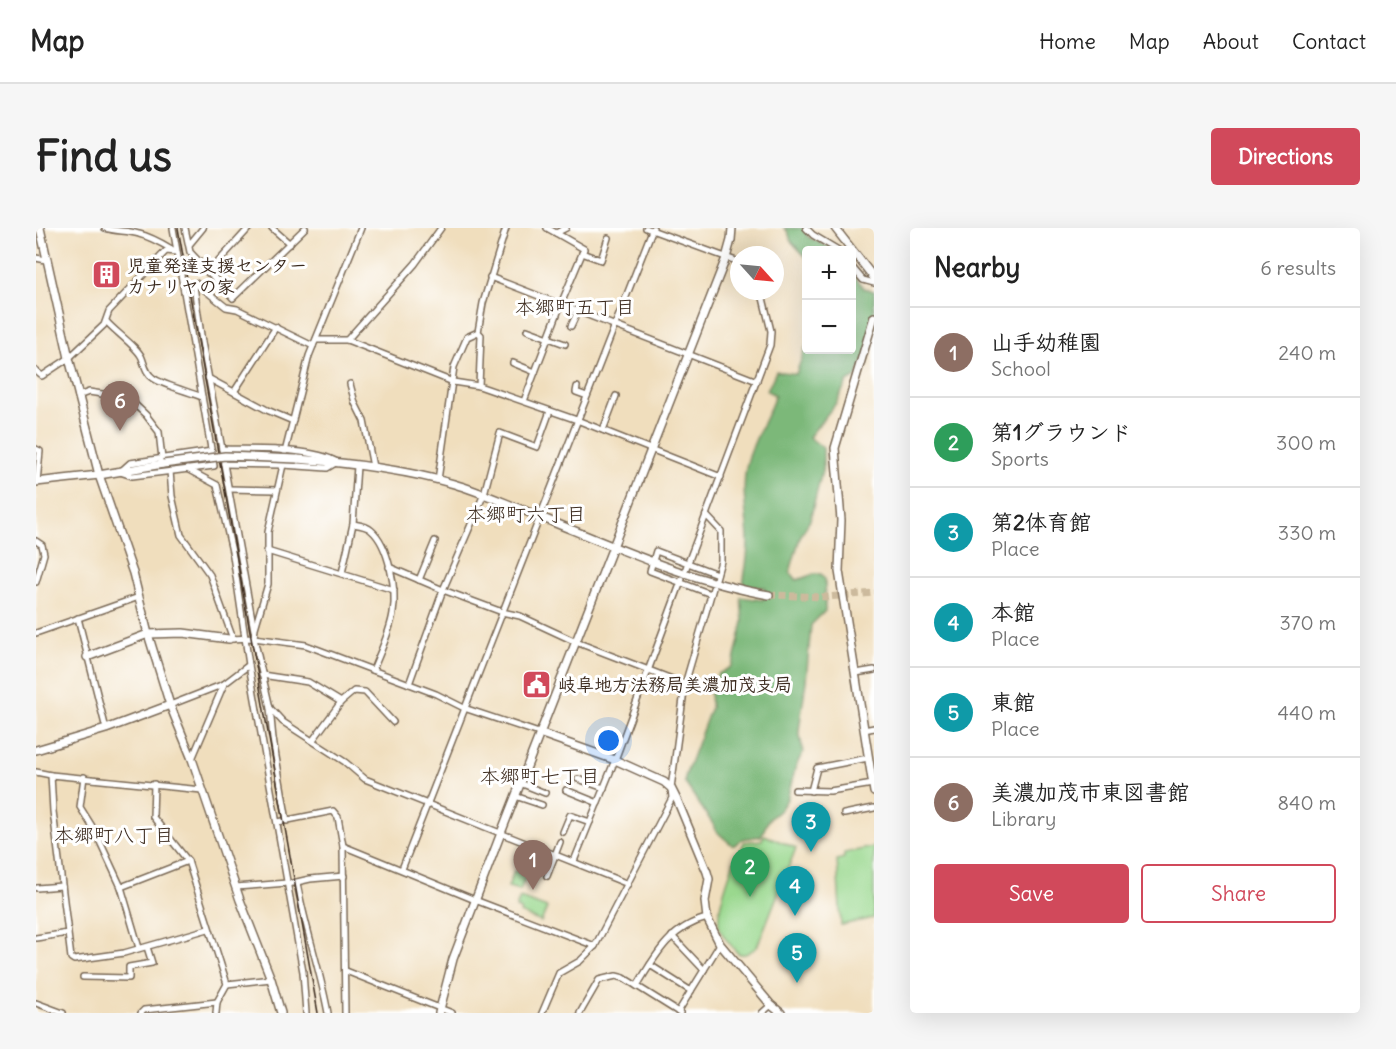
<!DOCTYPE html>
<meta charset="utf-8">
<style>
body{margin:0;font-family:Delius,"Klee One",sans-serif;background:#f6f6f6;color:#222}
.controls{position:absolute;right:18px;top:18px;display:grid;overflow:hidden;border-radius:6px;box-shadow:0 6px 24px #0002}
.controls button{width:54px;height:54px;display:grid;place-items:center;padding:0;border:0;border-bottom:2px solid #e0e0e0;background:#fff;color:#222;font:30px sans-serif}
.compass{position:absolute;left:694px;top:18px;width:54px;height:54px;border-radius:50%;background:#fff;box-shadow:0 6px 24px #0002;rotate:117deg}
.you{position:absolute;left:573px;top:513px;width:21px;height:21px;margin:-15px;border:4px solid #fff;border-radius:50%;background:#1a73e8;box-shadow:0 0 0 9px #1a73e833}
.badge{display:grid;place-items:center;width:39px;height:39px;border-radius:50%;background:#d1495b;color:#fff;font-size:20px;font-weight:700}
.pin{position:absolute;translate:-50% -50px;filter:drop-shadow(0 2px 3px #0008)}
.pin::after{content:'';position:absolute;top:32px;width:21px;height:18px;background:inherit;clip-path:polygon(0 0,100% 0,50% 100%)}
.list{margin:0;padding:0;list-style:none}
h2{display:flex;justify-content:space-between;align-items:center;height:78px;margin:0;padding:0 24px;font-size:26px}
h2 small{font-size:20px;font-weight:400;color:#767676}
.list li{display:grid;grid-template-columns:39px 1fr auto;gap:18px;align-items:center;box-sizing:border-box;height:90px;padding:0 24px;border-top:2px solid #e0e0e0}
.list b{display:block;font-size:22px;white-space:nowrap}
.list p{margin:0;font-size:20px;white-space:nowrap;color:#767676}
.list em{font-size:20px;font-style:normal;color:#767676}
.actions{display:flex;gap:12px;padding:18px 24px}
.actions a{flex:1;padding:14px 0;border:2px solid #d1495b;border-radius:6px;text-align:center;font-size:21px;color:#d1495b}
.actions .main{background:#d1495b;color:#fff}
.map{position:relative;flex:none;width:838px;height:785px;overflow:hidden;border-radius:6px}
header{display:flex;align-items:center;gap:36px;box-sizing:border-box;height:84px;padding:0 30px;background:#fff;border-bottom:2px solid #e0e0e0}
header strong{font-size:28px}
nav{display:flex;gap:33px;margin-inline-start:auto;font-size:21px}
.intro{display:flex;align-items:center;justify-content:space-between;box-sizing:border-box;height:144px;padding:0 36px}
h1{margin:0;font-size:42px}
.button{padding:15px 27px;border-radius:6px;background:#d1495b;color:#fff;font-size:21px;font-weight:700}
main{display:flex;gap:36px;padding:0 36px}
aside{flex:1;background:#fff;border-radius:6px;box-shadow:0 6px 24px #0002}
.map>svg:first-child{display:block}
.green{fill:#9ad88e;stroke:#6a8156;stroke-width:1.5}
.forest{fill:#7bb879;stroke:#5b714c;stroke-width:1.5}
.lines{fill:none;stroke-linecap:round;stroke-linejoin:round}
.tertiary-tunnel{stroke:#ccba9d;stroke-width:7;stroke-dasharray:7 3.5;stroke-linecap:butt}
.minor-casing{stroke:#7a6956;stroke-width:8}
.tertiary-casing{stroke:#7a6956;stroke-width:10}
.minor{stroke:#fff;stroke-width:5}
.tertiary{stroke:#fff;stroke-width:7}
.rail{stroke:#3b2a1e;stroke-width:1.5}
.tertiary-bridge-casing{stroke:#7a6956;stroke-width:10;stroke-linecap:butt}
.tertiary-bridge{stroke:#fff;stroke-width:7}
.labels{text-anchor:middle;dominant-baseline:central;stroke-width:6;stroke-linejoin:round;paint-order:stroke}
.poi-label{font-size:18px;font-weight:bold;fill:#3b2a1e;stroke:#fff;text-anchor:start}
.neighbourhood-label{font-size:20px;fill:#3b2a1e;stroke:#fff}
</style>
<header>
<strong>Map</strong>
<nav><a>Home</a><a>Map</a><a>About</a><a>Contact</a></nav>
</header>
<div class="intro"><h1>Find us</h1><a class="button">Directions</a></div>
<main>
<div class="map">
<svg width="838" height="785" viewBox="0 0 838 785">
<rect width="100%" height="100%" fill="#fff"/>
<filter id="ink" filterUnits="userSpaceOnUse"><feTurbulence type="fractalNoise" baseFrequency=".0167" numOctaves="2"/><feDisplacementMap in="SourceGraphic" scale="12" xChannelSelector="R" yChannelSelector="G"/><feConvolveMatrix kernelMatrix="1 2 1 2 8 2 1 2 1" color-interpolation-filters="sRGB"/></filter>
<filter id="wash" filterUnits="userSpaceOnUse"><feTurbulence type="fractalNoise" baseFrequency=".008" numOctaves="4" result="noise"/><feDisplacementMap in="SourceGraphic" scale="24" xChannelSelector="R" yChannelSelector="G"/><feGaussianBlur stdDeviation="1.35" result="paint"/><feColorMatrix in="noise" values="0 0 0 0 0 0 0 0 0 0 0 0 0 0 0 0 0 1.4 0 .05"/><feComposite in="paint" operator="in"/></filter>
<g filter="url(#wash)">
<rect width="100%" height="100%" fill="#f0debd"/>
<!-- green -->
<g class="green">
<path d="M728,607L760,620L721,719C713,725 705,731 698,721C693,715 687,708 684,702C678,686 693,650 698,633L701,634L708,614L726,612Z"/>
<path d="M838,619V690L805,697L801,632L808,630V625Z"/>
<path d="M483,642L491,645L484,662L472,659L478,643L482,644Z"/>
<path d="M484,670L511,680L505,694L484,685L485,682L480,680Z"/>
</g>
<!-- forest -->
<g class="forest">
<path d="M748,0H767L772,9L799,22H770V29L755,13L752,4Z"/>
<path d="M816,45L828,60L838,63V84L832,122L820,149L811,154L800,175L773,209L787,220V239L774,292L764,309L754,344L761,352L778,346H785L789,351V383L775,397L770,453L763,502L767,524L760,538L751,571L744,582L733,591L725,608L706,611L699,617H696L679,602L677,596L649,555V549L675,479L674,465L676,458L682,446L695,439L698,433L707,394L705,369L727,372L729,360L707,357C709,344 712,329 712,315C712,291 705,265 710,240C715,214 731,192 739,167L731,163L740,143L760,146L770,118V122H816Z"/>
</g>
</g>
<g filter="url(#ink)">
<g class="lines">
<!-- tertiary-tunnel -->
<path class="tertiary-tunnel" d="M733,367L791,369L838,365"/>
<defs>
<g id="minor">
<path d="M69,0C80,4 91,2 103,6C116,9 127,16 139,23"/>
<path d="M137,0L178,238L96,248L84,244L94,235L176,223"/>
<path d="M149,0L154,24L197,70L269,0"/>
<path d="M236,0L254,16"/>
<path d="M511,0L520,5L530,0"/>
<path d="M610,0L703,34"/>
<path d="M770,0L777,7L802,22"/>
<path d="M153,17L167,0"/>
<path d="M546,25L565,32L572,10"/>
<path d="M0,30L10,32"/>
<path d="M816,39L827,52L838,55"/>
<path d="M172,45L213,0"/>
<path d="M454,49L721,153"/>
<path d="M70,93C79,104 102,119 106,130C109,138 110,145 117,150C127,157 154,164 166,169"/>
<path d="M535,98L542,83"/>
<path d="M491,102L529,116"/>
<path d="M442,104L445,107L443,158"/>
<path d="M280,112H311L417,154L443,158L541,192L685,249"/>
<path d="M311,112L379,36L405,0"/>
<path d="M477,135L499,144"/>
<path d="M0,143L6,148L33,130L68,97L73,83L130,23L140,24"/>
<path d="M172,150L231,182L257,193"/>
<path d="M314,156L319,175L328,193L337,239"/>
<path d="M541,159L540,164L551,168"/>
<path d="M198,164L240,99"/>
<path d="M42,168L53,164L92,170L110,187L123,204L126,231"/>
<path d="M488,173L525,76L548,21L520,5"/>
<path d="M567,202L580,168"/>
<path d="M0,221L4,223L1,254"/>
<path d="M186,221L166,114L158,58L160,55L190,79L201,81L277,118"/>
<path d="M186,221C217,222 276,219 301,234L291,240L247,237L188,236Z"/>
<path d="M249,224L273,128L325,0"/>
<path d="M188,236L218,402"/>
<path d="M247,237L232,304V356L219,400L218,410L234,480L247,494L309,534L329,551L592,656"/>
<path d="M151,241L181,257L197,328L213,437L267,744L270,785"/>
<path d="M134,243L136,268L145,307L174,347L197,411"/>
<path d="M402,252L418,139L431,109L442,104L447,75L470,0"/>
<path d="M193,261L241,262"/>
<path d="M670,287L685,303V333L680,351"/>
<path d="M317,296C323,297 331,298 335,302C353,317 361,363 357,385C354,405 344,424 337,442"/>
<path d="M0,313L6,317L8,326L0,354"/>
<path d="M231,323L358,362"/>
<path d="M353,339L407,362L466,384L484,388L540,414L649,456"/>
<path d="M650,340L734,117L735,103L727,70L729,63"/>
<path d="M306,345L317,296L321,238"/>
<path d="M383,352L399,313"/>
<path d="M675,366L614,343L620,323L681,346"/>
<path d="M42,390L70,501"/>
<path d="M0,405L103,369"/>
<path d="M193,411L218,410L270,417L400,466L428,480L503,505"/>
<path d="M820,445L838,442"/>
<path d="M226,447L272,454L305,474"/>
<path d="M373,456L407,362L448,266L464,205L501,219L514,183"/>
<path d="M134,477L188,456L213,437"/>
<path d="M234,480L237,511L251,593"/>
<path d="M828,502L838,500"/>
<path d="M277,512L305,474L318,463L329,464L357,494"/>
<path d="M156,531L188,456"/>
<path d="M0,544L15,547L166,562"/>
<path d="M15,547L17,583L35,730L38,732L88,725L172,701"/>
<path d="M48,549L44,579L59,603L85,659"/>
<path d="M542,551L568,560"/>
<path d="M484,555L509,565"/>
<path d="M118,556L117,589L152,633L191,756L181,774L180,785"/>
<path d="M530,562L562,575"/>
<path d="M759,562L794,563L837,556"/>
<path d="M775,563L781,540L832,530"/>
<path d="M479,568L506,577"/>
<path d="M808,586L838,580"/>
<path d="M242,594L297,583L302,589L307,618L309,785"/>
<path d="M527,604L534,587L554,594"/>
<path d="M307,618L439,672L559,718"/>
<path d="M538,633L579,532L646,351"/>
<path d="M366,641L617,0"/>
<path d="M511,648L524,614"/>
<path d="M261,655C269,699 284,741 292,785"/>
<path d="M252,656L274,651L308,648"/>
<path d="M200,659L251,655"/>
<path d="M1,660L26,658"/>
<path d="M636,708L668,742"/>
<path d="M0,710L32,705"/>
<path d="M103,720L85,659L152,633"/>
<path d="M614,737L655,763"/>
<path d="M310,743L416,785"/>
<path d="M47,749L93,750V739L116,735L111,719"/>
<path d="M191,756L235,751"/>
<path d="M601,758C619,728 634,699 671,690"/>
<path d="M0,775L27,785"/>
<path d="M642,784L684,716"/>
<path d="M105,785L108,782L181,774"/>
<path d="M506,785L523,745L544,733L559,718L636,570L635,560L649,456L677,360"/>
<path d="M544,785L563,752L580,748L588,750L644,785"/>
<path d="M726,785L735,777"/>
</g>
<g id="tertiary">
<path d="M4,0L33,130L63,247L97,345L112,406L134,477L156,531L204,672L235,751L245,785"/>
<path d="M799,0L838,50"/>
<path d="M838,89L799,220L805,292L803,343L838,564"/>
<path d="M261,231C313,235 367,241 418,256C442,263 464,273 487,282C566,313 650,353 733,367"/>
<path d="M0,254L63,247L127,236"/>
<path d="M51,429L112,406L147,405L193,411"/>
<path d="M503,505L579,532L628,554L635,560L642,574L671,644L673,651L669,673L671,690L684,716L735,777L745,785"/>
<path d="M0,522L70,501L134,477"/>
<path d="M403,785L417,731L465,605L690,30L695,12L696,0"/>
</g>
</defs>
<!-- minor casing -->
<use href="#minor" class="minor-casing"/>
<!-- tertiary casing -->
<use href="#tertiary" class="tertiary-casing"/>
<!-- minor -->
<use href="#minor" class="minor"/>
<!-- tertiary -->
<use href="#tertiary" class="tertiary"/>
<!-- rail -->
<path class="rail" d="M142,0L282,785"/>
<defs>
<path id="tertiary-bridge" d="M127,236L189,228L261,231"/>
</defs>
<!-- tertiary-bridge casing -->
<use href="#tertiary-bridge" class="tertiary-bridge-casing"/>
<!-- tertiary-bridge -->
<use href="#tertiary-bridge" class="tertiary-bridge"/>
</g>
</g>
<!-- icons -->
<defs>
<symbol id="building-square" viewBox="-11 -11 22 22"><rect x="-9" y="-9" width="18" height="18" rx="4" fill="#d1495b" stroke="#fff"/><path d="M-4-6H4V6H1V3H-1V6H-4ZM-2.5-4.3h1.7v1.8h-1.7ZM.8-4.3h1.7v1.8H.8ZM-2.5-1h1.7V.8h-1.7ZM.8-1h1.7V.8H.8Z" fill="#fff"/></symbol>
<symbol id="civic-square" viewBox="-11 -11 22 22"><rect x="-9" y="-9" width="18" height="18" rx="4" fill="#d1495b" stroke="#fff"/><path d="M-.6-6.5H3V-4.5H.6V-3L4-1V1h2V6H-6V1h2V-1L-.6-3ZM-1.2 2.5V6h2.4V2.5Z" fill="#fff"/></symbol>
</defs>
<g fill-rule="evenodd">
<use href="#building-square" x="54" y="30" width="33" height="33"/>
<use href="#civic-square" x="484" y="440" width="33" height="33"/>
</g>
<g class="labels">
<!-- poi labels -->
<g class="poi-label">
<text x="91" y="37">児童発達支援センター<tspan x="91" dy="21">カナリヤの家</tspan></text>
<text x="522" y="456">岐阜地方法務局美濃加茂支局</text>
</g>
<!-- neighbourhood labels -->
<g class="neighbourhood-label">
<text x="539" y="78">本郷町五丁目</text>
<text x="490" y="285">本郷町六丁目</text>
<text x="504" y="547">本郷町七丁目</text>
<text x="78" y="606">本郷町八丁目</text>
</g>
</g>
</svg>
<div class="controls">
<button>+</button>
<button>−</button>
</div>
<svg class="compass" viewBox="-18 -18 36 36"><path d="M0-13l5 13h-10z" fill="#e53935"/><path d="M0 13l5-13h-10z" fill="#767676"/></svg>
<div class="you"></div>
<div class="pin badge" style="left:497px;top:662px;background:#8d6e63">1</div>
<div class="pin badge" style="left:714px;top:669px;background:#2e9e5b">2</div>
<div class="pin badge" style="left:775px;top:624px;background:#0f9aa8">3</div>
<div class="pin badge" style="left:759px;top:688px;background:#0f9aa8">4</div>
<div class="pin badge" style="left:761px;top:755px;background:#0f9aa8">5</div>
<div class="pin badge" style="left:84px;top:203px;background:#8d6e63">6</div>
</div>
<aside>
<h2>Nearby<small>6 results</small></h2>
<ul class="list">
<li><span class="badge" style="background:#8d6e63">1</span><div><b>山手幼稚園</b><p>School</p></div><em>240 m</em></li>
<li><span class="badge" style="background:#2e9e5b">2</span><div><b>第1グラウンド</b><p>Sports</p></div><em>300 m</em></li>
<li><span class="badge" style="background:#0f9aa8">3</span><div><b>第2体育館</b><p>Place</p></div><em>330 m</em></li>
<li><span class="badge" style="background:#0f9aa8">4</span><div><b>本館</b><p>Place</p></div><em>370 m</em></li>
<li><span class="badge" style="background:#0f9aa8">5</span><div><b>東館</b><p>Place</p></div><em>440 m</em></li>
<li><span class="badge" style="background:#8d6e63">6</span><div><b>美濃加茂市東図書館</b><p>Library</p></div><em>840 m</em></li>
</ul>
<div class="actions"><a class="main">Save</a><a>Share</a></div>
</aside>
</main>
